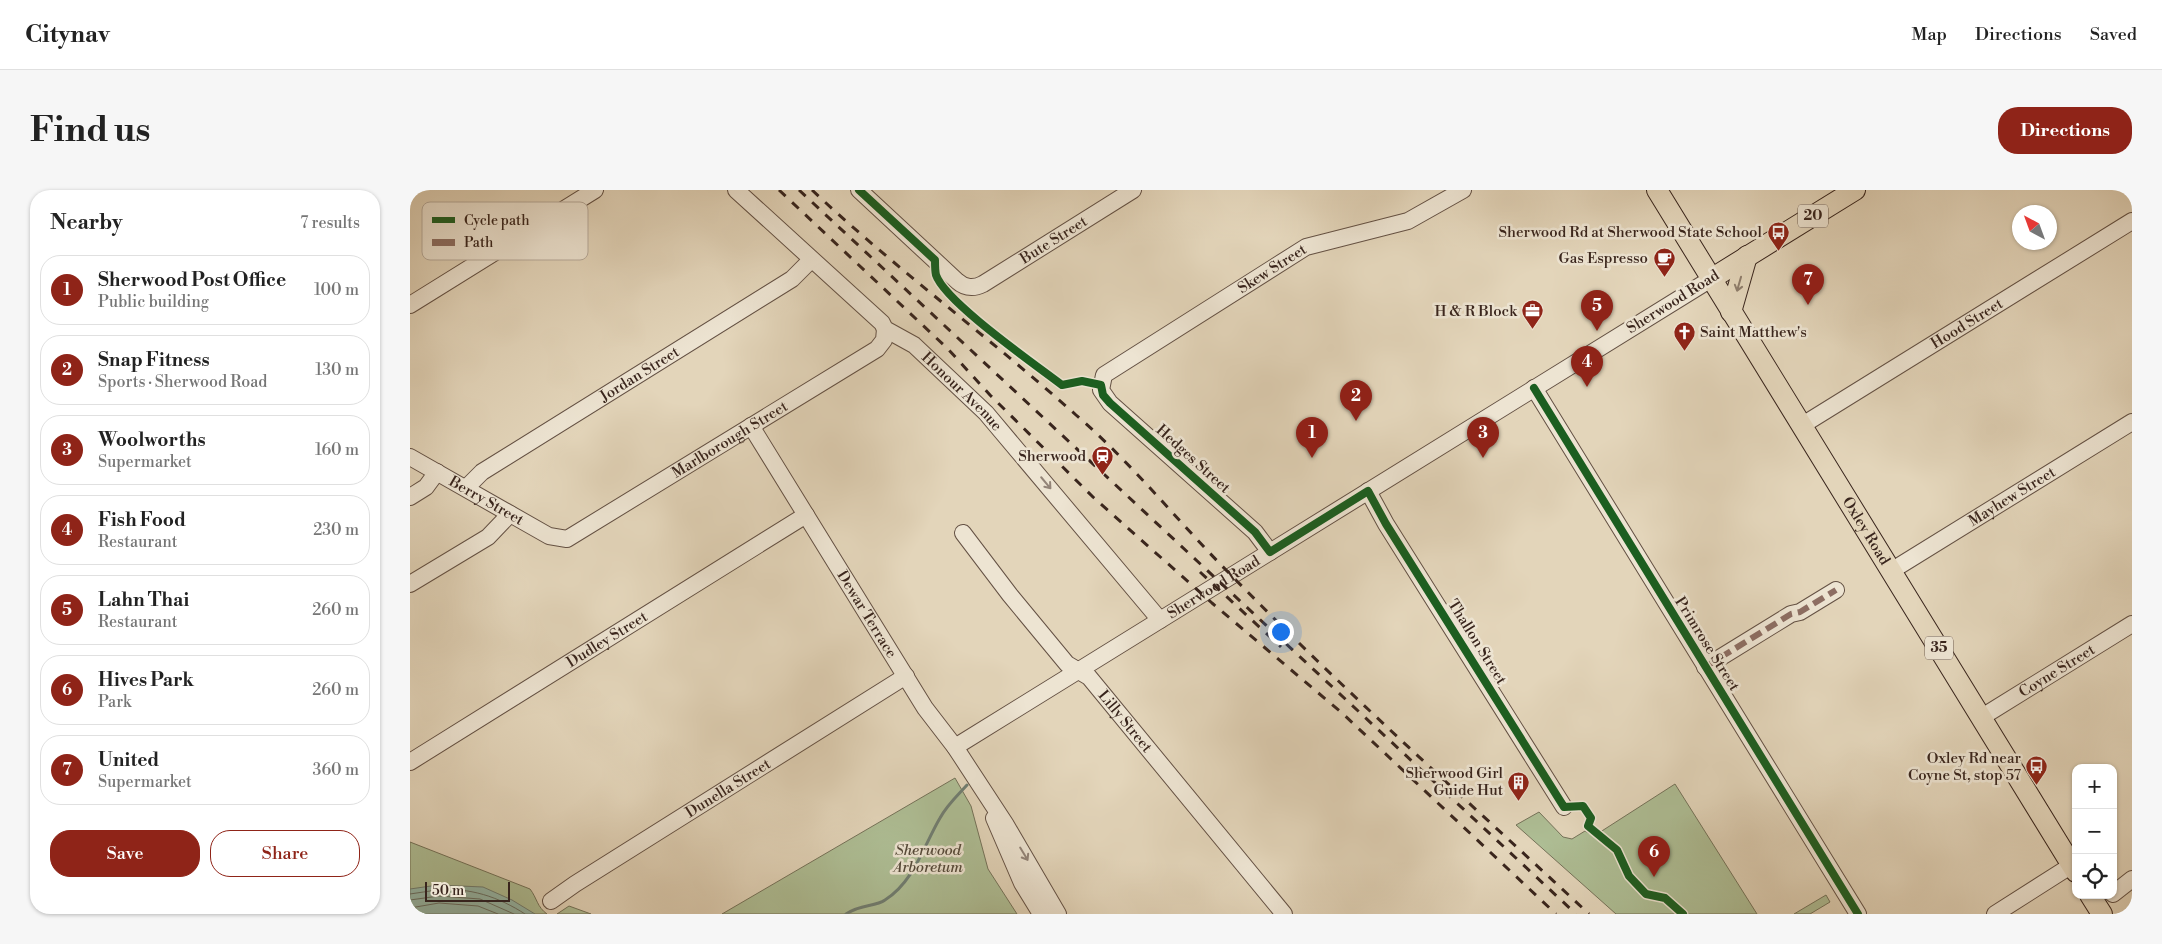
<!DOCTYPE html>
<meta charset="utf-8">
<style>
body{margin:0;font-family:"Libre Bodoni",serif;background:#f6f6f6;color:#222}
.controls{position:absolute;right:15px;bottom:15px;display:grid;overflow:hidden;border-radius:10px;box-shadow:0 1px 4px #0004}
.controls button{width:45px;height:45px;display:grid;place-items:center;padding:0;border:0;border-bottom:1px solid #e0e0e0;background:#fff;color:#222;font:25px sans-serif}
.compass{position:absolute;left:1602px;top:15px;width:45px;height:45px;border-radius:50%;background:#fff;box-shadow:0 1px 4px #0004;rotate:319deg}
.scale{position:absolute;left:15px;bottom:12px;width:85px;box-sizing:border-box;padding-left:5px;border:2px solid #39251d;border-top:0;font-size:14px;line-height:18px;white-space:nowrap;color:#39251d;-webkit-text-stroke:4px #ede4d2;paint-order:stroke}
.you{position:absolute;left:870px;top:441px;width:18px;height:18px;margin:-12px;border:4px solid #fff;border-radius:50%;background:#1a73e8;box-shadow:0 0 0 8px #1a73e833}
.badge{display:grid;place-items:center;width:32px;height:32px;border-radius:50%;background:#8f2418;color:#fff;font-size:16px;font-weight:700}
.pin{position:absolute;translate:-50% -41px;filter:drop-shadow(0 1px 2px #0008)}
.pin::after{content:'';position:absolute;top:26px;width:18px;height:15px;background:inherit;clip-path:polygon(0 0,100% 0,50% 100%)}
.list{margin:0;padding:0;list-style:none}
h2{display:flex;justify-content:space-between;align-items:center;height:65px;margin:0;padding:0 20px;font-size:21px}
h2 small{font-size:16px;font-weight:400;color:#767676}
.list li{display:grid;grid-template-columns:32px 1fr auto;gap:15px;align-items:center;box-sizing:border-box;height:70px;margin:0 10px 10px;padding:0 10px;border:1px solid #e0e0e0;border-radius:20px}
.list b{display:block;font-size:19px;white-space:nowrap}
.list p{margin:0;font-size:16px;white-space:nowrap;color:#767676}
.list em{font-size:16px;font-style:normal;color:#767676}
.actions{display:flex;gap:10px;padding:15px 20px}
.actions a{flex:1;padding:11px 0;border:1px solid #8f2418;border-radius:20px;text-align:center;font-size:18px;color:#8f2418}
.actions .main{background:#8f2418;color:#fff}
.icon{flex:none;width:28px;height:28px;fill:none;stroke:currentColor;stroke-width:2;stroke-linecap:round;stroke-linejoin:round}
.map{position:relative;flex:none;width:1722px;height:724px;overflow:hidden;border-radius:20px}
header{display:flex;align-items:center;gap:30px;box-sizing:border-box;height:70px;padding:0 25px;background:#fff;border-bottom:1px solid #e0e0e0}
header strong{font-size:24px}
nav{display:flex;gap:28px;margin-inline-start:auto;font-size:18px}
.intro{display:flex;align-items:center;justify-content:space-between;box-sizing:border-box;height:120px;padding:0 30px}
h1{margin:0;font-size:35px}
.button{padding:12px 22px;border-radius:20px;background:#8f2418;color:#fff;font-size:18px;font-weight:700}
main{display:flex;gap:30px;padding:0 30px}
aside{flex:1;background:#fff;border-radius:20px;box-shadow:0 1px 4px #0004}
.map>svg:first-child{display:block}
.green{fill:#aebe95;stroke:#747259}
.water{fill:#96b9aa;stroke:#717e72}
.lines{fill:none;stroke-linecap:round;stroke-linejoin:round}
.shore{stroke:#686f64;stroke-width:1}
.stream{stroke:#717e72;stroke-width:3}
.minor-casing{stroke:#645144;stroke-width:18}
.major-casing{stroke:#39251d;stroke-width:22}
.minor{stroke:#ede4d2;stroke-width:16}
.major{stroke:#e3d5ba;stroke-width:20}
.rail{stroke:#39251d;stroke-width:3;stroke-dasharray:9 9;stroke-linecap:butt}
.quiet{stroke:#8d6e63;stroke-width:6;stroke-dasharray:12 6;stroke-linecap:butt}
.cycleway-casing{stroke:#ede4d2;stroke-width:11}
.cycleway{stroke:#1b5e20;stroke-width:8}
.oneway{stroke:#8e7d6c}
.oneway2{stroke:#938478}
.labels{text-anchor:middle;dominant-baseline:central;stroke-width:5;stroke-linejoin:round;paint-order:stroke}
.shield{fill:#ede4d2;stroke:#6f5e53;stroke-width:1}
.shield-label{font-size:14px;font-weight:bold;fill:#39251d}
.poi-label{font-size:15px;fill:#39251d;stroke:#ede4d2;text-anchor:end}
.street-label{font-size:15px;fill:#39251d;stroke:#ede4d2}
.park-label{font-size:15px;font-style:italic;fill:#564b3b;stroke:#ede4d2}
.key{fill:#ede4d2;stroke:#b7ab9c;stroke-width:1}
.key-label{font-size:14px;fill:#39251d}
</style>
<header>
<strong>Citynav</strong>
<nav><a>Map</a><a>Directions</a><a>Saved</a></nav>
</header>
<div class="intro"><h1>Find us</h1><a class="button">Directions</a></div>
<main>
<aside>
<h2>Nearby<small>7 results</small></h2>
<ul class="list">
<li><span class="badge">1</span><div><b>Sherwood Post Office</b><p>Public building</p></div><em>100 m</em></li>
<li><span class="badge">2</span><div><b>Snap Fitness</b><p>Sports · Sherwood Road</p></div><em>130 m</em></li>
<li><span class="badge">3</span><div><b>Woolworths</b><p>Supermarket</p></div><em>160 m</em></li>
<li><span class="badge">4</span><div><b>Fish Food</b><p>Restaurant</p></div><em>230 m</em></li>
<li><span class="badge">5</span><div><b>Lahn Thai</b><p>Restaurant</p></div><em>260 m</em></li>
<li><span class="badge">6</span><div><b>Hives Park</b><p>Park</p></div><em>260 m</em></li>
<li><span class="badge">7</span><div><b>United</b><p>Supermarket</p></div><em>360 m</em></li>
</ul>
<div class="actions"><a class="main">Save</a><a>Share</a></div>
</aside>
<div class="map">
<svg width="1722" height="724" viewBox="0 0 1722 724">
<rect width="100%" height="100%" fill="#e3d5ba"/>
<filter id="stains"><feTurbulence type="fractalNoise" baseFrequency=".004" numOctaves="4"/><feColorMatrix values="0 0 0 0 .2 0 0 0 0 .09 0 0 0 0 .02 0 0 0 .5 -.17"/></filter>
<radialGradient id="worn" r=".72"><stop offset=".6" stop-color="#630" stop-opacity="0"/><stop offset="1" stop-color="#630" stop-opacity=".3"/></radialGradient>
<!-- green -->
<g class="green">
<path d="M545,588L561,616L578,679L607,724H312Z"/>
<path d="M1265,594L1347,724H1206L1106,635L1129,622L1153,647L1162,649L1175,641L1184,646Z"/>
<path d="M0,652L120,699C127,708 127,717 137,724H0Z"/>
<path d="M1416,705L1420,712L1400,724H1384Z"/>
<path d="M159,716L181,724H147Z"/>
</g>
<!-- water -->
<path class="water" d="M28,695L73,697L102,710L125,724H0V699Z"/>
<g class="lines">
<!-- shore -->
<g class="shore">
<path d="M0,704C9,703 18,701 27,700C59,697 89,707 115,724"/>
<path d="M0,710L29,706L70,709L104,724"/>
<path d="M0,718L29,713L68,716L88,724"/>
</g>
<!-- stream -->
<path class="stream" d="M436,724C451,714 465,717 475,710C504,692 514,655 530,628C537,615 547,606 557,595"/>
<defs>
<g id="minor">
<path id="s1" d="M326,0L472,133L475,139L504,155L576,223L750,430"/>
<path id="s2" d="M449,0L547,91C555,98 563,99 573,94L723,0"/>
<path d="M0,115L185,0"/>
<path d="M1124,198L1448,724"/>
<path id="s3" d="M341,236L515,518L545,557L596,635L648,724"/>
<path id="s4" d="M1391,236L1722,31"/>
<path id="s5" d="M0,267L139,346L157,349L467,159L474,150L475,139"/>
<path id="s6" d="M56,298L72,282L382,89L401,70"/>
<path d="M958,301L976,334L1154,617"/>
<path d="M0,307L16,297L27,282"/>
<path id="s7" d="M553,343L600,405L657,474L679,487L874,724"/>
<path id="s8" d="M860,362L845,342L700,213L691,200L694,185L896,57L998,31L1053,0"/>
<path id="s9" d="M1481,381L1722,232"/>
<path d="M0,394L78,347L100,324"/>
<path d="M1295,477L1381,424L1390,422L1426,400"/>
<path id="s10" d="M1572,527L1722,434"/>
<path id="s11" d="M545,557L1301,89"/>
<path id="s12" d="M0,572L396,325"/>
<path d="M584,628L612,693L631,724"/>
<path d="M1703,704L1722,689"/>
<path id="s13" d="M141,711L165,694L496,486"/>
<path d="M1585,724L1662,675"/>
</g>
<g id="major">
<path id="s14" d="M1247,0L1666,682"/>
<path d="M1301,89L1445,0"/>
<path d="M1321,122L1337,66"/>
<path d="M1680,705L1692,724"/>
</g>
</defs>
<!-- minor casing -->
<use href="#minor" class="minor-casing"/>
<!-- major casing -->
<use href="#major" class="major-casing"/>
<!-- minor -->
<use href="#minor" class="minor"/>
<!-- major -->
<use href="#major" class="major"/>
<!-- rail -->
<g class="rail">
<path d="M369,0L538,159L580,205L683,307L802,413L932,523L1146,724"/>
<path d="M389,0L1166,724"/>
<path d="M402,0C486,79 580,148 666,225C723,274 769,333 822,386C936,503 1059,612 1179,724"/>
<path d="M790,382L871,457"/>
</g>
<!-- quiet -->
<path class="quiet" d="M1295,477L1381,424L1390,422L1426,400"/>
<defs>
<g id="cycleway">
<path d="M449,0L525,70C525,74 525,81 526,85C535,112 626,175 652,195L672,191L691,195L693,205L700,213L845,342L860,362L958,301L976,334L1154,617L1173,616L1181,628L1178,636L1207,660L1219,686L1236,704L1255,708L1273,724"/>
<path d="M1124,198L1448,724"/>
</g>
</defs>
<!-- cycleway casing -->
<use href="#cycleway" class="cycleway-casing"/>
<!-- cycleway -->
<use href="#cycleway" class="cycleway"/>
</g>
<!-- one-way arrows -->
<defs><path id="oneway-shaft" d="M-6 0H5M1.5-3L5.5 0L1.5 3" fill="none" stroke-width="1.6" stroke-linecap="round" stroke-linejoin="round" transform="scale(1.25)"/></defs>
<use class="oneway" href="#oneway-shaft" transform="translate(1329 94) rotate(106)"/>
<g class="oneway2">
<use href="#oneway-shaft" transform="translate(636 293) rotate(50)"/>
<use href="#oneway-shaft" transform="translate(614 664) rotate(59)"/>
</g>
<!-- icons -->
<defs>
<symbol id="bus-pin" viewBox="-11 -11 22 30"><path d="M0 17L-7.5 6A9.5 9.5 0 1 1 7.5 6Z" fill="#8f2418" stroke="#ede4d2"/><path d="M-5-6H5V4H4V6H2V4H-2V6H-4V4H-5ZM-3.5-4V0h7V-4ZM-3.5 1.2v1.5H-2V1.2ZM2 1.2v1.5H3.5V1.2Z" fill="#fff"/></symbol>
<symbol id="cafe-pin" viewBox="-11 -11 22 30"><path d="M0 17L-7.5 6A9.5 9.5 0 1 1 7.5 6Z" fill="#8f2418" stroke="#ede4d2"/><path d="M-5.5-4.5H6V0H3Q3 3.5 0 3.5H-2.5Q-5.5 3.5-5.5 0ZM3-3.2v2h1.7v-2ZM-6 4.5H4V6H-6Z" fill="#fff"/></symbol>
<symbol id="office-pin" viewBox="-11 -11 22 30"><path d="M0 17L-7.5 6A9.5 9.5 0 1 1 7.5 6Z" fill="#8f2418" stroke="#ede4d2"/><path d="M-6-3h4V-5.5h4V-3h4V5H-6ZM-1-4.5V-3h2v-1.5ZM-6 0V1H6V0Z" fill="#fff"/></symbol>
<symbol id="church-pin" viewBox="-11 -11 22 30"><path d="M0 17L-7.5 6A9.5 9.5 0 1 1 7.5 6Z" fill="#8f2418" stroke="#ede4d2"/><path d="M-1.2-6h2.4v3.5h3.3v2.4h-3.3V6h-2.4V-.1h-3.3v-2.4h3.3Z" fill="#fff"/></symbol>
<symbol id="station-pin" viewBox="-11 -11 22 30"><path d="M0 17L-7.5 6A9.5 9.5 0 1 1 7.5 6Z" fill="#8f2418" stroke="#ede4d2"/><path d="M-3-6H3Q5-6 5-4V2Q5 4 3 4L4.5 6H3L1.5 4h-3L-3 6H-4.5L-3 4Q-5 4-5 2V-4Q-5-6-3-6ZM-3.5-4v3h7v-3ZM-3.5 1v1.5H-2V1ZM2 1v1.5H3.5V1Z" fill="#fff"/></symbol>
<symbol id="building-pin" viewBox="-11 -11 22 30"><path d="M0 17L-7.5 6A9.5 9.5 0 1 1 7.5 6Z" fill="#8f2418" stroke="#ede4d2"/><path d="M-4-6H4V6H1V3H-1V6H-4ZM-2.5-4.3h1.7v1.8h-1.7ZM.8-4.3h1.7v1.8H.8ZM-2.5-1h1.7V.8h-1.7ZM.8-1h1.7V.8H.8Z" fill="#fff"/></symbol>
</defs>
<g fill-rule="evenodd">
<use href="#bus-pin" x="1356" y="30" width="25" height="34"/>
<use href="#cafe-pin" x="1242" y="56" width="25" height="34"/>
<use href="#office-pin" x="1110" y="108" width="25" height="34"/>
<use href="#church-pin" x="1262" y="130" width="25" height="34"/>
<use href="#station-pin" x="680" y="254" width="25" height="34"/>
<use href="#bus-pin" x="1614" y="564" width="25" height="34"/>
<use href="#building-pin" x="1096" y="580" width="25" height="34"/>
</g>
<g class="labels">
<!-- shield labels -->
<g class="shield">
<rect x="1388" y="14.5" width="30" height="23" rx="4"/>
<rect x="1515" y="446.5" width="28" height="23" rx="4"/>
</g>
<g class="shield-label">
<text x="1403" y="26">20</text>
<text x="1529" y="458">35</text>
</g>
<!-- poi labels -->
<g class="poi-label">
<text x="1352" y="42">Sherwood Rd at Sherwood State School</text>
<text x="1238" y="68">Gas Espresso</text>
<text x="1107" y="121">H &amp; R Block</text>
<text x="1290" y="142" text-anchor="start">Saint Matthew's</text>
<text x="676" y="266">Sherwood</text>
<text x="1611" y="568">Oxley Rd near<tspan x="1611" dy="17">Coyne St, stop 57</tspan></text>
<text x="1093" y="583">Sherwood Girl<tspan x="1093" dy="17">Guide Hut</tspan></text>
</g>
<!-- street labels -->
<g class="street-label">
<text stroke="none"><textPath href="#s2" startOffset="245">Bute Street</textPath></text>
<text stroke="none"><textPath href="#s8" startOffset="449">Skew Street</textPath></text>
<text transform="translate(1263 112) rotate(-32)">Sherwood Road</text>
<text stroke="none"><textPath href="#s4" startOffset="195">Hood Street</textPath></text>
<text stroke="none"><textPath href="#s6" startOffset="208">Jordan Street</textPath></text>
<text stroke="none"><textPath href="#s1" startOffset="304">Honour Avenue</textPath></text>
<text stroke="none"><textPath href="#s5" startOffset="369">Marlborough Street</textPath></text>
<text transform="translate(783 269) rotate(42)">Hedges Street</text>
<text stroke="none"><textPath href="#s9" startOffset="142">Mayhew Street</textPath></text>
<text stroke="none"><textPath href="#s5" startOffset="88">Berry Street</textPath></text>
<text stroke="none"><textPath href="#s14" startOffset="400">Oxley Road</textPath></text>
<text stroke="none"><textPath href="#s11" startOffset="304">Sherwood Road</textPath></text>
<text stroke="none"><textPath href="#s3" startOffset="221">Dewar Terrace</textPath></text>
<text stroke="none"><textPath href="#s12" startOffset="232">Dudley Street</textPath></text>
<text transform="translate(1067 452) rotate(58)">Thallon Street</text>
<text transform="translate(1297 454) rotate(58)">Primrose Street</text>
<text stroke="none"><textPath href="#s10" startOffset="88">Coyne Street</textPath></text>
<text stroke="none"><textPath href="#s7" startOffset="250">Lilly Street</textPath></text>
<text stroke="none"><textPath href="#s13" startOffset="210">Dunella Street</textPath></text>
</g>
<!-- park labels -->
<g class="park-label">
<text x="518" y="660">Sherwood<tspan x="518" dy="17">Arboretum</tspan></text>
</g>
</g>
<!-- legend -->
<rect x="12" y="12" width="166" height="58" rx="8" class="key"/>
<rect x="22" y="27" width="23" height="6" fill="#1b5e20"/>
<rect x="22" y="49" width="23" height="7" fill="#8d6e63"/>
<g class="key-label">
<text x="54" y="35">Cycle path</text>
<text x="54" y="57">Path</text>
</g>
<rect width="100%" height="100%" filter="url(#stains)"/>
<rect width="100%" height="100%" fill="url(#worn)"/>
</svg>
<div class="controls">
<button>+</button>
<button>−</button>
<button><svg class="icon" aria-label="locate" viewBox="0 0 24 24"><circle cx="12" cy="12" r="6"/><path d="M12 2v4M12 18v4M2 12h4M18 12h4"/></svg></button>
</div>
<svg class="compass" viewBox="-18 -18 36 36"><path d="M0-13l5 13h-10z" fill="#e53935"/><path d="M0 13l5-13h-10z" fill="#767676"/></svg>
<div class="scale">50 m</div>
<div class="you"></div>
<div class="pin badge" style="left:902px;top:268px">1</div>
<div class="pin badge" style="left:946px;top:231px">2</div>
<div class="pin badge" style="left:1073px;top:268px">3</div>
<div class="pin badge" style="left:1177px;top:197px">4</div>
<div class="pin badge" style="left:1187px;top:141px">5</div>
<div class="pin badge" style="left:1244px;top:687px">6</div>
<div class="pin badge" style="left:1398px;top:115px">7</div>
</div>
</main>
